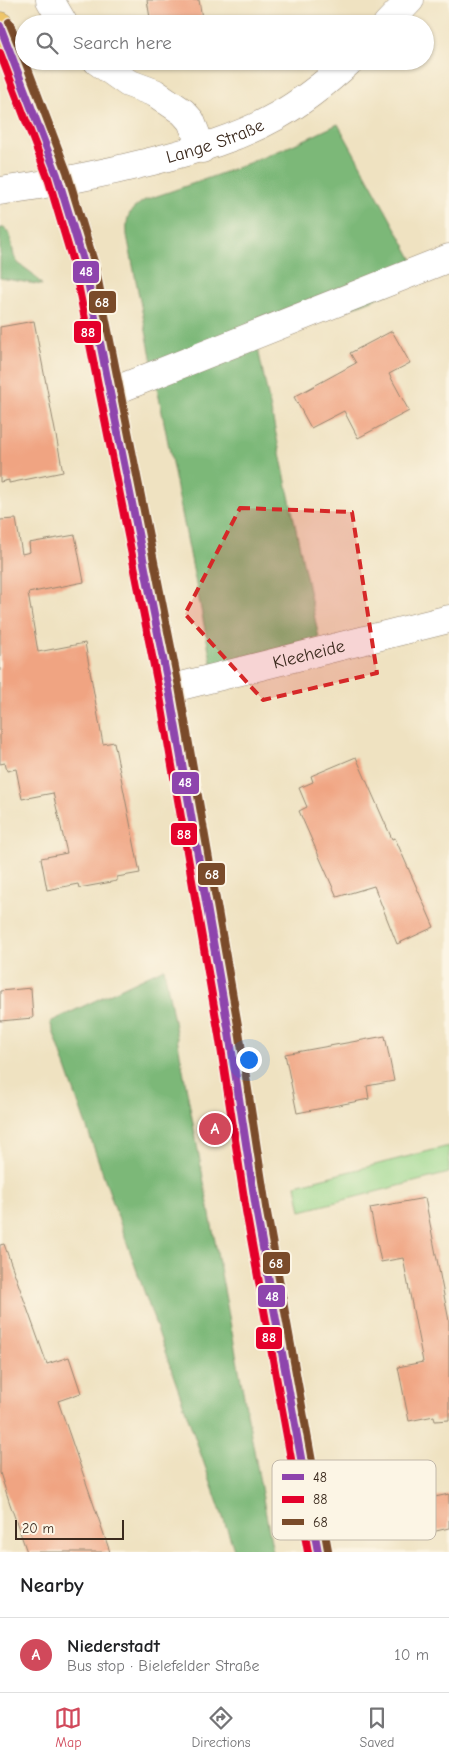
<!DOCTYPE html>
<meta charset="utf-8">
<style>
body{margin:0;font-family:"Comic Neue",sans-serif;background:#f2f2f2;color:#202124}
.scale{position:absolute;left:15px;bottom:12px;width:109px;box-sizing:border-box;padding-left:5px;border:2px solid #3b2a1e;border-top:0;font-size:14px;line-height:18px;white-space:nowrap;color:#3b2a1e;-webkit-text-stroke:4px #fcf5e5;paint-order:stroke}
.you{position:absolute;left:248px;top:1059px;width:18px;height:18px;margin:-12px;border:4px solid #fff;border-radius:50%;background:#1a73e8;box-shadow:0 0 0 8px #1a73e833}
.badge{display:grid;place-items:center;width:32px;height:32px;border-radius:50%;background:#d1495b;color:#fff;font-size:16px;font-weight:700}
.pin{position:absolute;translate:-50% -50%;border:2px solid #fff;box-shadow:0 1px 5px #0006}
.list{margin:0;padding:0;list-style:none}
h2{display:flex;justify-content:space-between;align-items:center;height:65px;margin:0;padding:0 20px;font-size:21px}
h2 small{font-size:16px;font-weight:400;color:#757577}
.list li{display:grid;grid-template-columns:32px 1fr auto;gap:15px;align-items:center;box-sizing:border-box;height:75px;padding:0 20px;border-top:1px solid #e0e0e0}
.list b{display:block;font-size:19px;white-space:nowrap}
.list p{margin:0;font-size:16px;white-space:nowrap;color:#757577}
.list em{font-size:16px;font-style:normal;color:#757577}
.icon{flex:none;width:28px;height:28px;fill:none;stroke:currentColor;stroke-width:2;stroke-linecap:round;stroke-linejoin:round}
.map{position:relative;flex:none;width:449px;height:1552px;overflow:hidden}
.search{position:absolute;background:#fff;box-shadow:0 1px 4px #0004;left:15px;right:15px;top:15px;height:55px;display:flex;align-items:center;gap:12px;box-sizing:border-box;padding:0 18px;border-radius:28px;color:#757577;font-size:19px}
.sheet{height:140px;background:#fff}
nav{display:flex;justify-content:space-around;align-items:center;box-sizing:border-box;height:70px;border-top:1px solid #e0e0e0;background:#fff;font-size:14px;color:#757577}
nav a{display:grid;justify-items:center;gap:2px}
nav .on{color:#d1495b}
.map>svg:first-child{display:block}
.green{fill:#9ad78c;stroke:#6a8055}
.forest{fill:#7bb878;stroke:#5b714b}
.building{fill:#f0a482}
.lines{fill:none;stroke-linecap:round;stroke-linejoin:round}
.minor-casing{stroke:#958670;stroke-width:29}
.major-casing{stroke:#958670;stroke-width:29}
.minor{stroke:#fff;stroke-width:28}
.major{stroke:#eec569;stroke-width:28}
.bus-1-casing{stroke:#fcf5e5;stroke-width:11}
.bus-2-casing{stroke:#fcf5e5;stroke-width:11}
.bus-3-casing{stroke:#fcf5e5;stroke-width:11}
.bus-1{stroke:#8e44ad;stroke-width:8}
.bus-2{stroke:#e4002b;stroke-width:8}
.bus-3{stroke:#7a4b2a;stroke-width:8}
.marked{fill:#d62828;fill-opacity:0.2;stroke:#d62828;stroke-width:4;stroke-dasharray:10 6;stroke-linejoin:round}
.labels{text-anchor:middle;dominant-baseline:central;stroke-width:4.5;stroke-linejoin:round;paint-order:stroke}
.street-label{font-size:18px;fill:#3b2a1e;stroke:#fcf5e5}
.key{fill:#fcf5e5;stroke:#c2b8a9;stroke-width:1}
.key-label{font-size:14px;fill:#3b2a1e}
.line-badge{stroke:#fcf5e5;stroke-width:2}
.badge-label{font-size:14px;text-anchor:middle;font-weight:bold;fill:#fff}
</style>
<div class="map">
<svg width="449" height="1552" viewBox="0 0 449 1552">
<rect width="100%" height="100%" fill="#fcf5e5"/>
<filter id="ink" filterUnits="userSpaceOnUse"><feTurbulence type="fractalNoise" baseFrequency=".02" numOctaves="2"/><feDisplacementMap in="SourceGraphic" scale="10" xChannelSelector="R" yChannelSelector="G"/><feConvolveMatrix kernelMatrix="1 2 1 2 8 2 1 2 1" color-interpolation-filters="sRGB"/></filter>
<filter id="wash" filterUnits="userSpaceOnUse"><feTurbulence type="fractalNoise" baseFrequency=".0096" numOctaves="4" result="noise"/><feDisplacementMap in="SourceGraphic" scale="20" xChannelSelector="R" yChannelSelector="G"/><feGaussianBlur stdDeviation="1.12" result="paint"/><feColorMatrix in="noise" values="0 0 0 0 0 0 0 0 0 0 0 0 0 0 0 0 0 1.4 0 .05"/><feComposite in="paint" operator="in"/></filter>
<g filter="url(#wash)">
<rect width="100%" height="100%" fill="#efe2c1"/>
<!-- green -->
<path class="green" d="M449,1146V1173L301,1211L296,1185Z"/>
<!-- forest -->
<g class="forest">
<path d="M338,124L424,280L257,344L319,638L212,665L127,235C126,214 129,211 145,200C211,178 275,155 338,124Z"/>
<path d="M0,228H4L10,235L14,256L18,263L33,274L42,285L0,278Z"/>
<path d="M164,968L273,1552H235L50,1022Z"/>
</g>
<g id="blocks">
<!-- building -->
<g class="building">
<path d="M147,0H199L203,24H151Z"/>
<path d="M34,321L63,472L9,483V480L0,482V327Z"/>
<path d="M392,331L410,363L389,374L409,411L358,438L344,411L311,428L294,397L356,363L350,353Z"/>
<path d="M16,519L22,554L30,552L29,543L75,535L84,582L28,593L38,652L85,643L103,744L114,742L140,873L117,877V881L79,888L78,884L47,890L41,858L67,853L53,793L22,799L16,769L7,771L5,763L0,764V520Z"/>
<path d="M356,757L392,839L395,838L434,927L397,944L374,886L337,897L299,811L307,807L299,788L313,782L311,776Z"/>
<path d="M31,988L33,1018L0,1021V991Z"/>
<path d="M385,1036L394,1081L367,1086L369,1099L297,1113L285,1054Z"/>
<path d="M425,1198L449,1321V1420L435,1421L434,1416L409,1421L398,1367L423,1362L403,1258L381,1262L370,1208Z"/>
<path d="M4,1244L47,1364L69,1357L81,1393L58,1401L110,1552H27L10,1504L0,1473V1245Z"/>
<path d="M426,1477L430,1498L449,1494V1528L406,1538L395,1484Z"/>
</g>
</g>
</g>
<g filter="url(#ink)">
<use href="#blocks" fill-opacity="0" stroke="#958670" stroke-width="1"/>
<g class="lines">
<defs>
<g id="minor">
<path d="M50,0L64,24"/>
<path d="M387,24L410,0"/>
<path d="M97,61L128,83L155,93L183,112L191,121L202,149"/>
<path id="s1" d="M0,191C52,184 102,174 153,161C196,150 238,138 277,116C304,101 327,82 350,61"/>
<path d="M111,392L449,258"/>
<path id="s2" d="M169,689L449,619"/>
</g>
<path id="major" d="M0,26C31,105 64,184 85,267L169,689L229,1033L256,1209L318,1552"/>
</defs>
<!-- minor casing -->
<use href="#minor" class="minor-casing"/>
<!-- major casing -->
<use href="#major" class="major-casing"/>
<!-- minor -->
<use href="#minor" class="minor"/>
<!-- major -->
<use href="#major" class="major"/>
<defs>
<path id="bus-1" d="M0,26L57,175L85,267L169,689L229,1033L256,1209L318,1552"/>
<path id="bus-2" d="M0,53L48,178L75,269L159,691L219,1035L246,1211L308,1552"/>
<g id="bus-3">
<path d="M9,22L24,59"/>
<path d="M25,61L67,172L95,265L179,687L239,1031L266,1207L328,1550"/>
</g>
</defs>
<!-- bus-1 casing -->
<use href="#bus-1" class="bus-1-casing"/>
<!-- bus-2 casing -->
<use href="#bus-2" class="bus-2-casing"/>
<!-- bus-3 casing -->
<use href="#bus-3" class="bus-3-casing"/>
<!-- bus-1 -->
<use href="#bus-1" class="bus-1"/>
<!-- bus-2 -->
<use href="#bus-2" class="bus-2"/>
<!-- bus-3 -->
<use href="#bus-3" class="bus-3"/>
</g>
</g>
<!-- marked area -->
<path class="marked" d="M240,508L352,512L377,673L263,700L185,614Z"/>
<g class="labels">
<!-- street labels -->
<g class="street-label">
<text stroke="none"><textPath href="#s1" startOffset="221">Lange Straße</textPath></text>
<text stroke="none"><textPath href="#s2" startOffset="144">Kleeheide</textPath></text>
</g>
</g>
<!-- legend -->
<rect x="272" y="1460" width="164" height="80" rx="8" class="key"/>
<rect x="282" y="1474" width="22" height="6" fill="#8e44ad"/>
<rect x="282" y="1496" width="22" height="7" fill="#e4002b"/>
<rect x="282" y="1519" width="22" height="6" fill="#7a4b2a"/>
<g class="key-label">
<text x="313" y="1482">48</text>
<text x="313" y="1504">88</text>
<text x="313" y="1527">68</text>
</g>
<g class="line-badge">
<rect x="72" y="260" width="28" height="24" rx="5" fill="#8e44ad"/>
<rect x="88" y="290" width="29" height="24" rx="5" fill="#7a4b2a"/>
<rect x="73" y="320" width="29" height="24" rx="5" fill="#e4002b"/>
<rect x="171" y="771" width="29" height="24" rx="5" fill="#8e44ad"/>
<rect x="170" y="822" width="28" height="24" rx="5" fill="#e4002b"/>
<rect x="197" y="862" width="29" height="24" rx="5" fill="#7a4b2a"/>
<rect x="262" y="1251" width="29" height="24" rx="5" fill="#7a4b2a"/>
<rect x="257" y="1284" width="29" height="24" rx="5" fill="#8e44ad"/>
<rect x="255" y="1326" width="28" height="24" rx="5" fill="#e4002b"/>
</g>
<g class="badge-label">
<text x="86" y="276">48</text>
<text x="102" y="307">68</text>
<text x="88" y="337">88</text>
<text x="185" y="787">48</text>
<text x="184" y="839">88</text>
<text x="212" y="879">68</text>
<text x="276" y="1268">68</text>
<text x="272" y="1301">48</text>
<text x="269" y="1342">88</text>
</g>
</svg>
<div class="scale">20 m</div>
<div class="you"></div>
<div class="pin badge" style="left:215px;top:1129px">A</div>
<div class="search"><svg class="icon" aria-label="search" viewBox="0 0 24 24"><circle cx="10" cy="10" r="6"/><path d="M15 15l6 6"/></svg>Search here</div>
</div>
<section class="sheet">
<h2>Nearby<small></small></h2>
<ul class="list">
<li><span class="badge">A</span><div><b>Niederstadt</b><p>Bus stop · Bielefelder Straße</p></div><em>10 m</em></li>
</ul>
</section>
<nav>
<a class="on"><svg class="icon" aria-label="map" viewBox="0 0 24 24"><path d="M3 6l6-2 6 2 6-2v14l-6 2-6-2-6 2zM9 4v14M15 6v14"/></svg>Map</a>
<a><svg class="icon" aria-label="directions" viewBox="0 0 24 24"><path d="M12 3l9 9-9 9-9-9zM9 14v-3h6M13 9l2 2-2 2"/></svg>Directions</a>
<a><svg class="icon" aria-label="saved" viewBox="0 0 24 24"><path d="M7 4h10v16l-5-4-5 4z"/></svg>Saved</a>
</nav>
